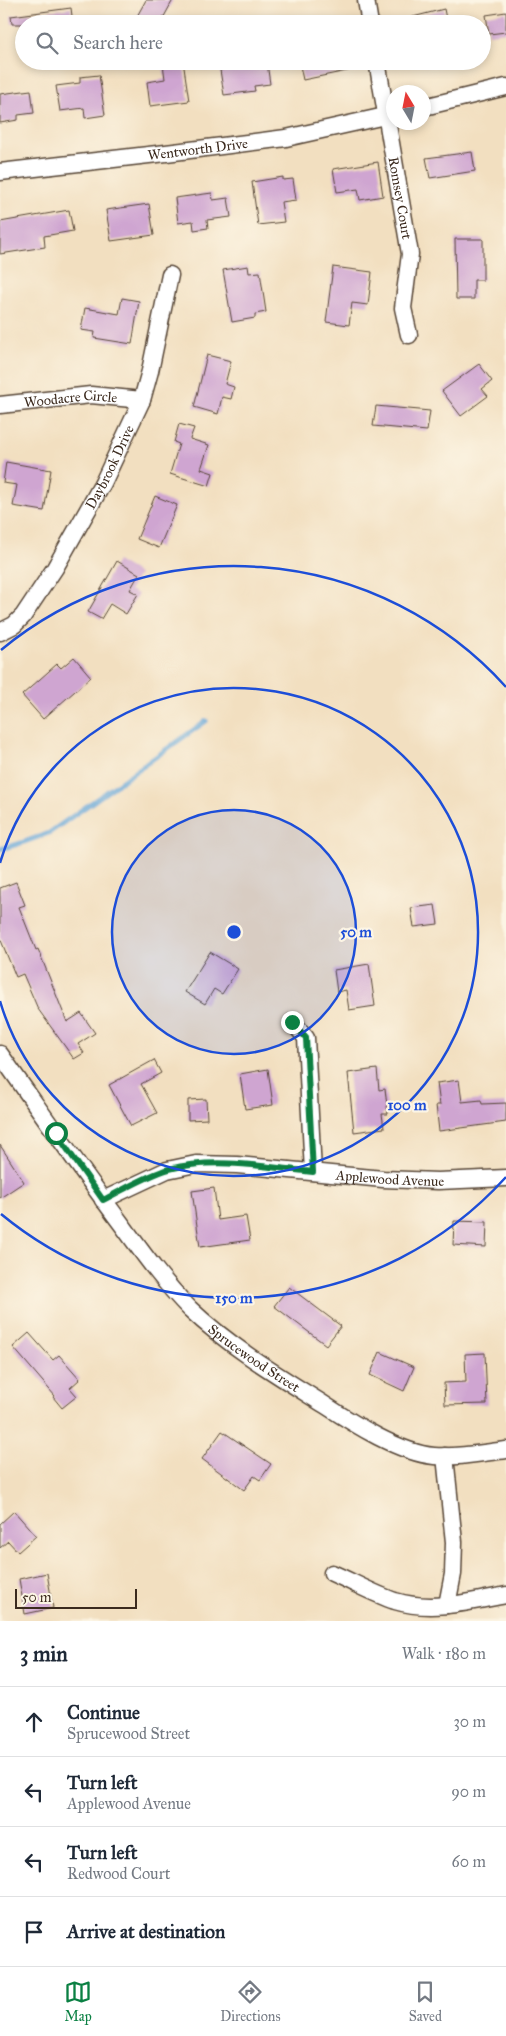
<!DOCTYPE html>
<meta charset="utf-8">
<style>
body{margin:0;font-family:"IM FELL Great Primer",serif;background:#f2f2f3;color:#1f2937}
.compass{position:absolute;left:386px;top:85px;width:45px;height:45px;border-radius:50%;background:#fff;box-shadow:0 2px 8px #0003;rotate:350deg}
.scale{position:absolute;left:15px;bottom:12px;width:122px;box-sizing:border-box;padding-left:5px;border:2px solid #3b2a1e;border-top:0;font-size:14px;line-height:18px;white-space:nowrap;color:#3b2a1e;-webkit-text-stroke:4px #fcf5e5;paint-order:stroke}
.stop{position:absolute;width:15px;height:15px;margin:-11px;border:4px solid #0b8043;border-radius:50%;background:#fff}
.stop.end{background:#0b8043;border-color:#fff;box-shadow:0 1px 5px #0008}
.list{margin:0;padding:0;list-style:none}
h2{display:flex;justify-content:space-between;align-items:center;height:65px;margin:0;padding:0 20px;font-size:21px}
h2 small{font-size:16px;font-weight:400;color:#747a83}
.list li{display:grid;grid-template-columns:32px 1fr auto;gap:15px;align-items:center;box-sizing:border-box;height:70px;padding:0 20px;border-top:1px solid #e0e1e3}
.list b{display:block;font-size:19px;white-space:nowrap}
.list p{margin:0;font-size:16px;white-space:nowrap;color:#747a83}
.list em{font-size:16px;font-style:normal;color:#747a83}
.icon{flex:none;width:28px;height:28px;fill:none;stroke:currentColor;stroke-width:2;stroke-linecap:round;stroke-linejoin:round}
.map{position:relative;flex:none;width:506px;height:1621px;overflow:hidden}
.search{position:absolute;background:#fff;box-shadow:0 2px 8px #0003;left:15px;right:15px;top:15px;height:55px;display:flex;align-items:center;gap:12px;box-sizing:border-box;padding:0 18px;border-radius:28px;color:#747a83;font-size:19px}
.sheet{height:345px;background:#fff}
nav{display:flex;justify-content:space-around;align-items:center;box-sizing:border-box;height:70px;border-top:1px solid #e0e1e3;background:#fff;font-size:14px;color:#747a83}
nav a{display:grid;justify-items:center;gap:2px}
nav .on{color:#0b8043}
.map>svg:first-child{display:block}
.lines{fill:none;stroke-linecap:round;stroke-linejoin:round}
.stream{stroke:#63a4d6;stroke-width:5}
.building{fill:#cfa5d1}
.minor-casing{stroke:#564536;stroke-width:19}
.minor{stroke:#fff;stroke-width:16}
.route{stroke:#0b8043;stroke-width:6}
.ring{fill:none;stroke:#1d4ed8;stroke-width:2.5}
.labels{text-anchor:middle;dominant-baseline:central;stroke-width:4.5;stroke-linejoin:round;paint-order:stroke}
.street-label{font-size:14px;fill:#3b2a1e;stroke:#fcf5e5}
.centre{fill:#1d4ed8;stroke:#fcf5e5;stroke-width:2.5}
.ring-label{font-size:15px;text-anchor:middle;font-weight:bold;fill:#1d4ed8;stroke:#fcf5e5;stroke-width:4.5;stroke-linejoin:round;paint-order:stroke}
</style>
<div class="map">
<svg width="506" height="1621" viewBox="0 0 506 1621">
<rect width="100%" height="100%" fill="#fcf5e5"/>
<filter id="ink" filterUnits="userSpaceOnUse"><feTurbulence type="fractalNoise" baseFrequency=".02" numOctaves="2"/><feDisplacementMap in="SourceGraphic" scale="10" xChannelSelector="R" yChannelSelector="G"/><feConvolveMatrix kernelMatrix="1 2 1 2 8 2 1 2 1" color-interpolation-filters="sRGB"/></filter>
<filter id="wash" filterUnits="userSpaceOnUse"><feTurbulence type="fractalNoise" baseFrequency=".0096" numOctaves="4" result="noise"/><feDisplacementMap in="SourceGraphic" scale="20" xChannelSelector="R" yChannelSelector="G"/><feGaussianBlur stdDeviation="1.12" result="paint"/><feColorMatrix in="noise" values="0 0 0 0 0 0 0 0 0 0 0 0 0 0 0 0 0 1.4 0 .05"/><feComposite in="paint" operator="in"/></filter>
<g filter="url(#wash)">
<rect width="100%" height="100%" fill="#f2dfc0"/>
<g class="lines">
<!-- stream -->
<path class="stream" d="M0,849C18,845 32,839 49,833L206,721"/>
</g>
<g id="blocks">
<!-- building -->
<g class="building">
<path d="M146,0H173L160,24H146L136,18Z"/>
<path d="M71,8L73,24H12L11,16Z"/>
<path d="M444,9L447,24H405V19Z"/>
<path d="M506,12V32L489,34L486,15Z"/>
<path d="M183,61L189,101L150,106L147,82L165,79L163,64Z"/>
<path d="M299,61H365L366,67L303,80Z"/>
<path d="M267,63L270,84L254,86L255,91L224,95L220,70Z"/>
<path d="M99,75L105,115L85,118L84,108L60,111L56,86L80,83V77Z"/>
<path d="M31,90L34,113L18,115V120L0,123V94Z"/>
<path d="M472,152L475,171L430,178L426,158Z"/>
<path d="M378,162L383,196L360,200L358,189L337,192L333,169Z"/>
<path d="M283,177V180L293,179L296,200L281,202L284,222L258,225L252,182Z"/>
<path d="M212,193L213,200L228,198L231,217L207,220L208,228L194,230L193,221L178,223L175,198Z"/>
<path d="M149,204L154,235L111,241L106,210Z"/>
<path d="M69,210L73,231L44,236L45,247L0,254V222Z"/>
<path d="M455,239H483V280H474V299H456Z"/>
<path d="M248,266L249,273L260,272L266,312L255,314V318L232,322L223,270Z"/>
<path d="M333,267L372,272L368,305L352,303L349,325L326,322Z"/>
<path d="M122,298L139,301L132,344L94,338L95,332L81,330L85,308L119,314Z"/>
<path d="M207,355L231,361L225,384L234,387L231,399L222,397L218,414L194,407Z"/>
<path d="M479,364L492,381L482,389L488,396L461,416L442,391Z"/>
<path d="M376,406L430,411L427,431L373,426Z"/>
<path d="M179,424L194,428L190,439L209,445L201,469L213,473L209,486L170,474L179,444L174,442Z"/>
<path d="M6,462L51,470L44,511L13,506L17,485L3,483Z"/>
<path d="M155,496L177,505L159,548L137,539Z"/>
<path d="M117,561L139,574L130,590L138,594L126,614L110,604L101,619L88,612Z"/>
<path d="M74,657L91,677L43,719L22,695L57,664L61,668Z"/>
<path d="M16,882L25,905L19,907L36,950L38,949L67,1022L81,1013L95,1033L78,1044L84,1053L74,1059L38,1009L23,974L16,977L0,938V888Z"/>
<path d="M435,905L438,924L414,927L411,908Z"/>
<path d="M210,952L238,969L222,994L214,989L205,1004L185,992Z"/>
<path d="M369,964L375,1006L349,1010L346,990L337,992L334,970Z"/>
<path d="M154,1060L161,1073L141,1084L157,1113L131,1126L109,1085Z"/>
<path d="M268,1069L273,1105L245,1109L240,1074Z"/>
<path d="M377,1069L379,1090L385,1089L388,1114H382L384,1128L354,1132L348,1073Z"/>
<path d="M459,1080L462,1102L481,1100L482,1104L506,1103V1122L439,1131L436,1105H440L437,1083Z"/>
<path d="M206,1099L207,1119L188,1120V1100Z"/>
<path d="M0,1145L24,1182L0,1198Z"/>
<path d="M214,1188L218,1220L246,1216L250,1240L200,1247L192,1191Z"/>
<path d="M454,1221L487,1222L486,1247L453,1245Z"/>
<path d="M289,1287L341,1326L326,1345L274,1306Z"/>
<path d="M29,1333L53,1360L59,1355L80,1379L70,1388L77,1396L62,1408L53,1397L55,1396L13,1347Z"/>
<path d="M380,1352L414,1367L404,1391L370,1375Z"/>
<path d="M485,1353L487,1404L445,1405L444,1383L466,1382L465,1354Z"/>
<path d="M222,1431L271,1464L260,1480L254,1476L244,1490L202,1459Z"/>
<path d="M14,1511L36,1536L18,1552L8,1541L0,1548V1524Z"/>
<path d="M47,1573L53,1608L25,1614L19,1579Z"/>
</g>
</g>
</g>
<g filter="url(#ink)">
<use href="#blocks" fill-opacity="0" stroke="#564536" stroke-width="1"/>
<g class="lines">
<defs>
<g id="minor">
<path d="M366,0L370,24"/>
<path id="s1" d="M377,61L410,254L403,308L409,335"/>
<path d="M424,107L506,87"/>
<path id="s2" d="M0,172L166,153L286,138L394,114"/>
<path id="s3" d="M0,405L91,395L142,400"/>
<path id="s4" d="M0,632L14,625L23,616L55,568L103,483L142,400L150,371L170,275"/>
<path d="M293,1022L306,1038L313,1172"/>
<path id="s5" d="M0,1054C41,1112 81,1170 123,1226C144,1255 165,1284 190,1309C230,1347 279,1376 325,1405C354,1424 400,1453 434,1456C458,1458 482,1453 506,1450"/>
<path id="s6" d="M103,1200L167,1170L196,1164L237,1165L383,1179L438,1181L506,1178"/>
<path d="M445,1456L454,1542L453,1574L447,1605"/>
<path d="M332,1573C353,1582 374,1594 395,1601C431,1612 470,1602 506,1595"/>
</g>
</defs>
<!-- minor casing -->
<use href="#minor" class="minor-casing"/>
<!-- minor -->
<use href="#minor" class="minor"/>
</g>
</g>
<g class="lines" filter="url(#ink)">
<!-- route -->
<path class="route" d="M56,1133L103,1200C123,1190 148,1175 169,1169C216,1157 266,1167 313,1172L306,1038L292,1022"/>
</g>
<!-- distance rings -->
<circle cx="234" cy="932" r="122" fill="#1d4ed8" fill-opacity=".12"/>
<g class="ring">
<circle cx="234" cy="932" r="122"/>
<path d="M0 863A244 244 0 1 1 0 1001"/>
<path d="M506 1177A366 366 0 0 1 1 1214M1 650A366 366 0 0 1 506 687"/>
</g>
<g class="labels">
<!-- street labels -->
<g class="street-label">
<text stroke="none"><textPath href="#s2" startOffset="199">Wentworth Drive</textPath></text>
<text stroke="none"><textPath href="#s1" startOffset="139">Romsey Court</textPath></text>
<text stroke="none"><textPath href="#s3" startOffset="71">Woodacre Circle</textPath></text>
<text stroke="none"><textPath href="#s4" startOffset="201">Daybrook Drive</textPath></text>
<text stroke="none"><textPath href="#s6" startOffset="295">Applewood Avenue</textPath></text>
<text stroke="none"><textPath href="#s5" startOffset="399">Sprucewood Street</textPath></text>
</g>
</g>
<circle cx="234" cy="932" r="8" class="centre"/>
<g class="ring-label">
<text x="356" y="937">50 m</text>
<text x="407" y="1110">100 m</text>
<text x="234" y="1303">150 m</text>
</g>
</svg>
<svg class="compass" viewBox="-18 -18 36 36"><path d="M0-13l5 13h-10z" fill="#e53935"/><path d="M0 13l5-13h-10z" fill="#747a83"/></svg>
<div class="scale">50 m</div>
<div class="stop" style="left:56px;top:1133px"></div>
<div class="stop end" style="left:292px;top:1022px"></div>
<div class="search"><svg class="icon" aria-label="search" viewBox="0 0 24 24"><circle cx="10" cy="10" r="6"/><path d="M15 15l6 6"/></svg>Search here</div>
</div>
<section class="sheet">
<h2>3 min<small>Walk · 180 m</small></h2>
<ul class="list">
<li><svg class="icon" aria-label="ahead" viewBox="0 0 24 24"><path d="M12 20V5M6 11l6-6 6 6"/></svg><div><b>Continue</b><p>Sprucewood Street</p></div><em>30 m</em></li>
<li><svg class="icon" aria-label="left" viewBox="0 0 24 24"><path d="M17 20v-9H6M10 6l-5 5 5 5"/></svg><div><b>Turn left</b><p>Applewood Avenue</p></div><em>90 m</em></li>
<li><svg class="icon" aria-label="left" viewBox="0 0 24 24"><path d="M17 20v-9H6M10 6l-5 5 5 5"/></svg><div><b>Turn left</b><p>Redwood Court</p></div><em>60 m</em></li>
<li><svg class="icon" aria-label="arrive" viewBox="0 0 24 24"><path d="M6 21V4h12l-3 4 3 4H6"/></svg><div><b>Arrive at destination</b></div></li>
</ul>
</section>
<nav>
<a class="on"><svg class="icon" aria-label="map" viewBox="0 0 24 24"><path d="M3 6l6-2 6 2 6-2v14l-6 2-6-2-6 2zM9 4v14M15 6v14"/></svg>Map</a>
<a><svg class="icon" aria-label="directions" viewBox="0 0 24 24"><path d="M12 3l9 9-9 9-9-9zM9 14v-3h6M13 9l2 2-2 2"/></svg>Directions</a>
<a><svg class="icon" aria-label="saved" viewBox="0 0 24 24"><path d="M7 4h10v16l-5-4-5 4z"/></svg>Saved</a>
</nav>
